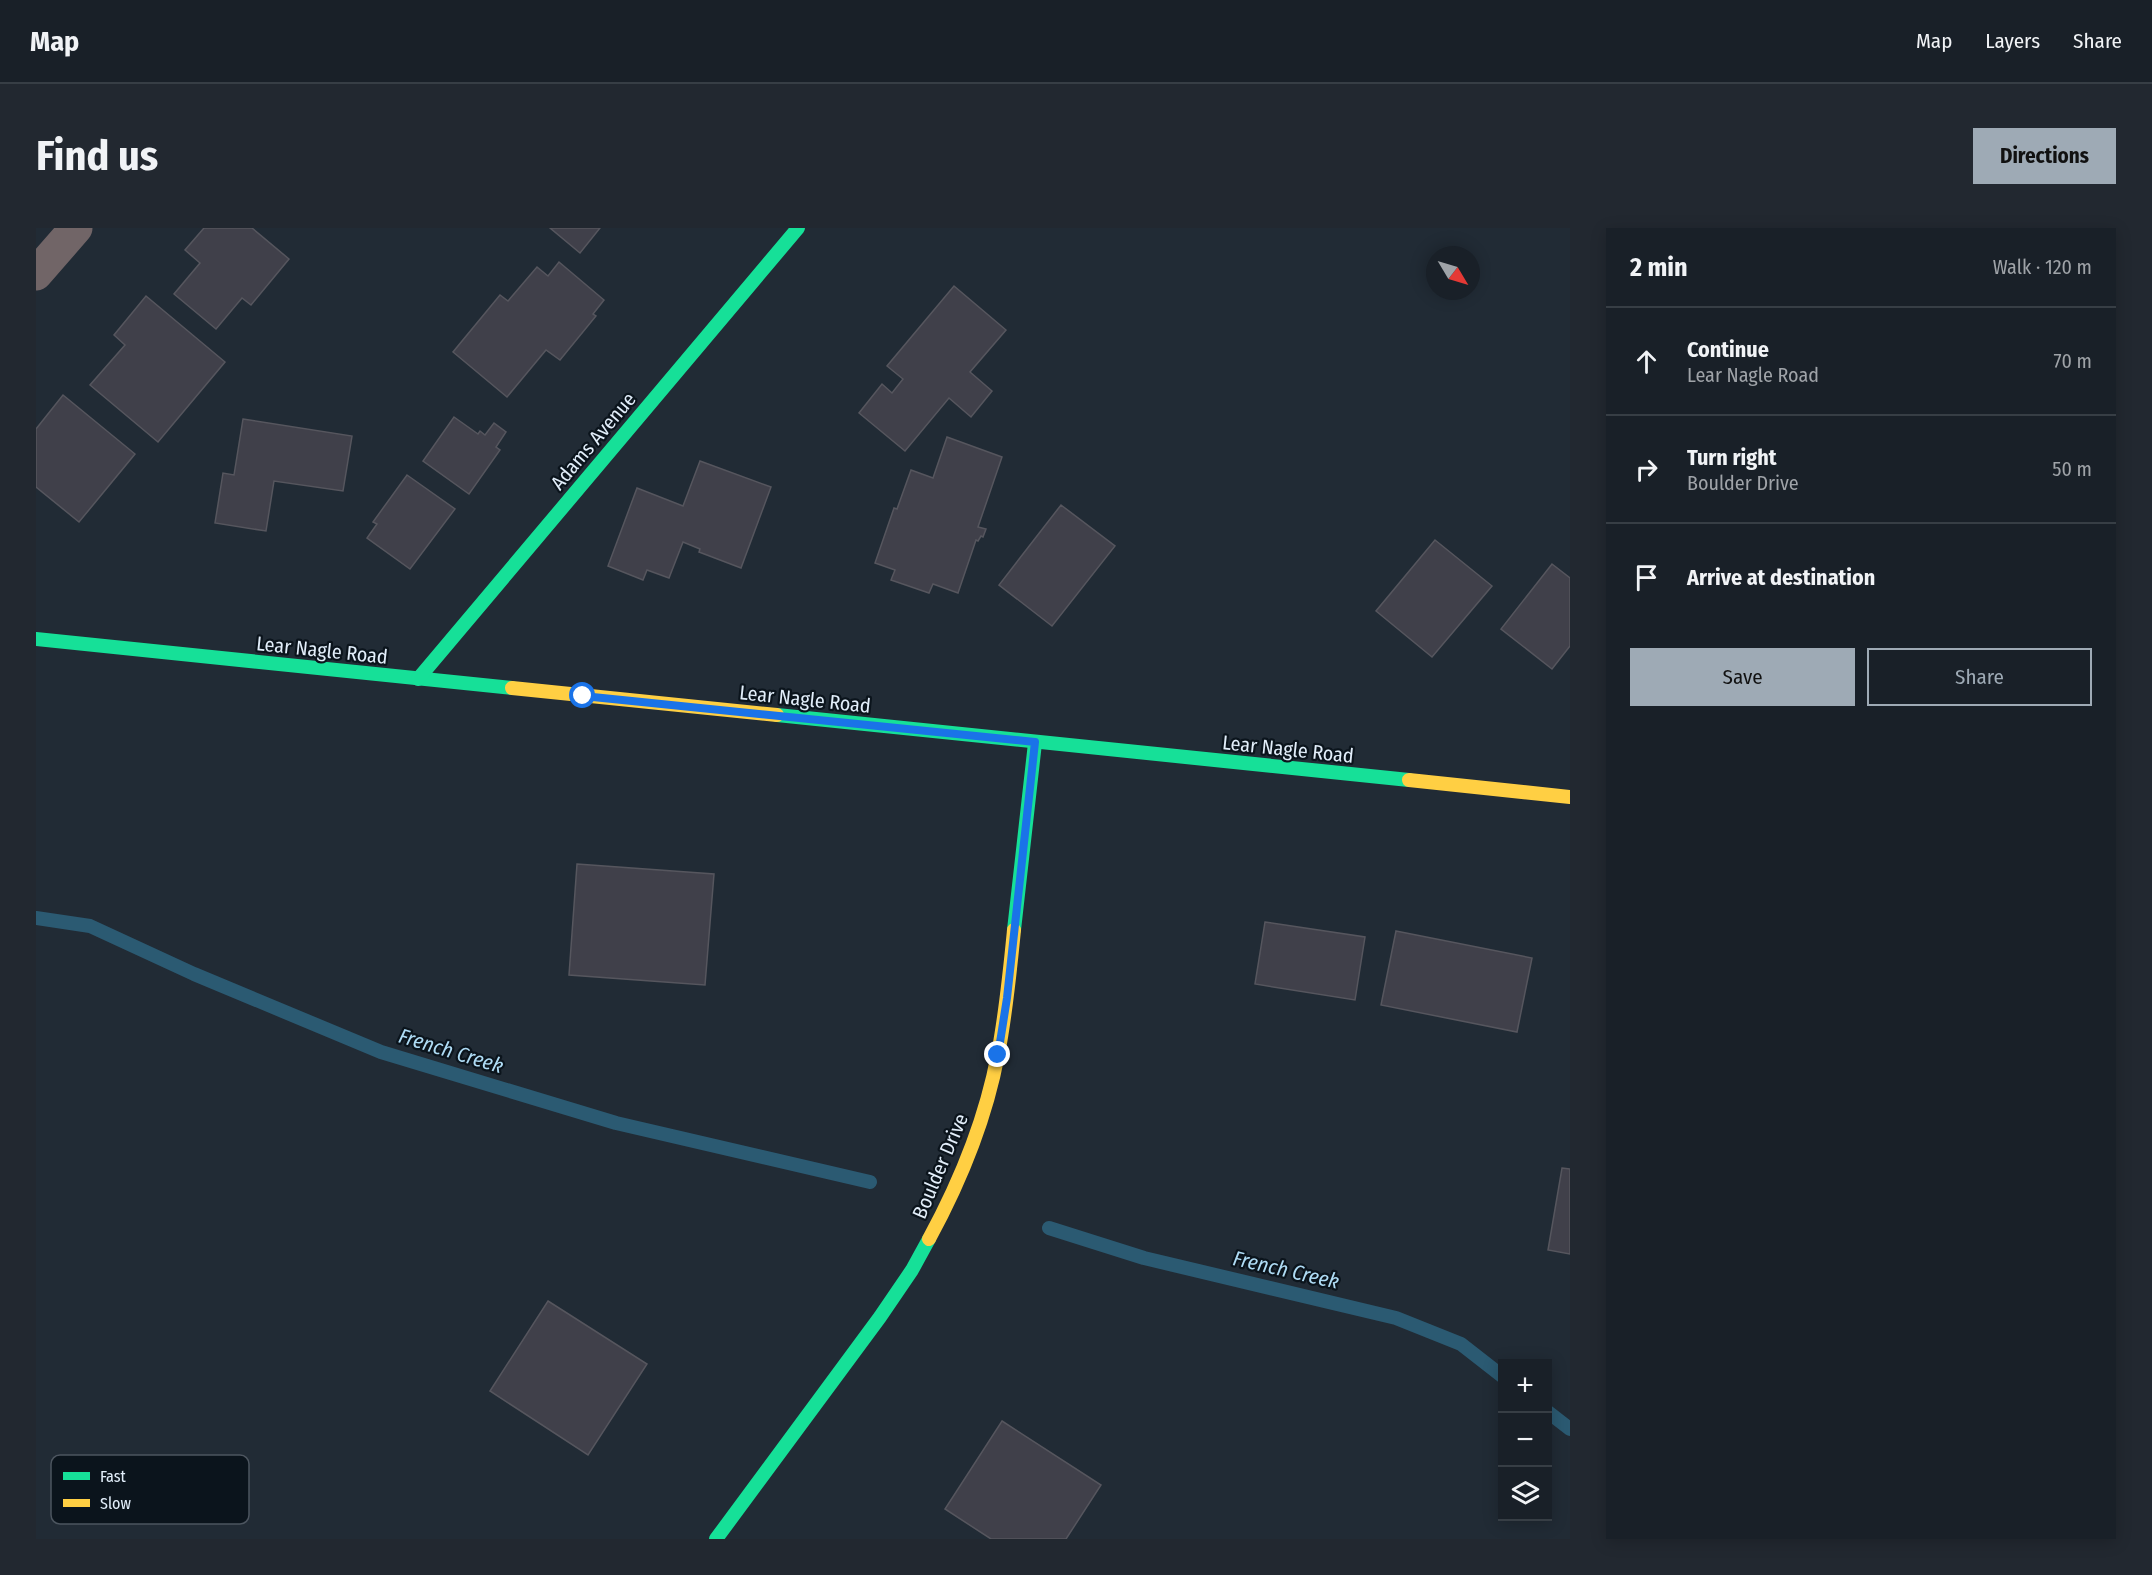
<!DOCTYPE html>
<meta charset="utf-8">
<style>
body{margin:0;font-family:"Fira Sans Condensed",sans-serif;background:#222830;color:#f1f3f6}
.controls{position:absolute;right:18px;bottom:18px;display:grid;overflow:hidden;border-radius:0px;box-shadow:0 3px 15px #0003}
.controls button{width:54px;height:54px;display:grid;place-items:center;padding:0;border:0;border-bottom:2px solid #373e45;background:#192028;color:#f1f3f6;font:30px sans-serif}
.compass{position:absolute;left:1390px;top:18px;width:54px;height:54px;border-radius:50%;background:#192028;box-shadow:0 3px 15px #0003;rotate:128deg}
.stop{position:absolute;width:18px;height:18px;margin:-14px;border:4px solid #1a73e8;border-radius:50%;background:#fff}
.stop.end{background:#1a73e8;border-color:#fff;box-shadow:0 2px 6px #0008}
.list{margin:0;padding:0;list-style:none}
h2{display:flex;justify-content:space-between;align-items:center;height:78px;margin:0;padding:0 24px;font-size:26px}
h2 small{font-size:20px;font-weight:400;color:#9fa3a8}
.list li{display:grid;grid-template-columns:39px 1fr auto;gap:18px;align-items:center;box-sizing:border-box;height:108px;padding:0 24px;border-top:2px solid #373e45}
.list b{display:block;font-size:22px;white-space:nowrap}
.list p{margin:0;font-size:20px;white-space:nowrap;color:#9fa3a8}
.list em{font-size:20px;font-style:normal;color:#9fa3a8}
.actions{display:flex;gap:12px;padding:18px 24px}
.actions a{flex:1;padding:14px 0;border:2px solid #9eaab5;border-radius:0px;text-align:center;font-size:21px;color:#9eaab5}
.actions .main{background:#9eaab5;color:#111}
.icon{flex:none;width:33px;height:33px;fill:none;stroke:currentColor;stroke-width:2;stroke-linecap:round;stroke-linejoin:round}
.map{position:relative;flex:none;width:1534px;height:1311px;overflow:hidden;border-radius:0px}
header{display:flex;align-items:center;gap:36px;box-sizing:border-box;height:84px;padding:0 30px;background:#192028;border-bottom:2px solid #373e45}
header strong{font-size:28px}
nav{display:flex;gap:33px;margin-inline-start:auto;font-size:21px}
.intro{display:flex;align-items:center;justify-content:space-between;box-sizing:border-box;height:144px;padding:0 36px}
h1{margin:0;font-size:42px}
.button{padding:15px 27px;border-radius:0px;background:#9eaab5;color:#111;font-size:21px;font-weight:700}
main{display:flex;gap:36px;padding:0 36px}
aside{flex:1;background:#192028;border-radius:0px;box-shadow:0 3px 15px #0003}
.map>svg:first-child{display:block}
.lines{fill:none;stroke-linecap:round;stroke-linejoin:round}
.stream{stroke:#2b5a72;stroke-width:14}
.building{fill:#40404a;stroke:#56565e;stroke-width:1.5}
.street{stroke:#716567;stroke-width:33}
.fast{stroke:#16e098;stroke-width:14}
.slow{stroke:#ffcf43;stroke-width:14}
.route{stroke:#1a73e8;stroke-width:8}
.labels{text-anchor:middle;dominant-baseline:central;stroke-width:4.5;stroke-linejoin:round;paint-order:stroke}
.street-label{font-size:20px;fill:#e2eefa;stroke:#0b141c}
.water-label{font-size:21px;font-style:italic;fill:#afdcf5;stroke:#0b141c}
.key{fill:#0b141c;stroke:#4c555f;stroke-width:1.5}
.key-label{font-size:16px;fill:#e2eefa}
</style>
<header>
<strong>Map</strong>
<nav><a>Map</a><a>Layers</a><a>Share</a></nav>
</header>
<div class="intro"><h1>Find us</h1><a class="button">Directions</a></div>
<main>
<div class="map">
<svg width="1534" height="1311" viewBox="0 0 1534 1311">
<rect width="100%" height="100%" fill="#212b35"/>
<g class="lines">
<!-- stream -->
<g class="stream">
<path d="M0,690L54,698L158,746L345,824L580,895L834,954"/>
<path d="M1013,1000L1108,1030L1360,1090L1425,1116L1466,1148"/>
<path d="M1512,1184L1534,1201"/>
</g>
</g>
<!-- building -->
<g class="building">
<path d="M168,0H216L253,31L215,77L206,70L180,101L138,66L164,35L149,22Z"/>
<path d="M514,0H564L544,25Z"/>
<path d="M523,34L568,72L557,86L560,88L524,132L510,122L471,169L417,124L464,67L472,73L501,39L512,48Z"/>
<path d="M918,58L970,102L934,144L956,163L935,189L913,170L869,223L823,185L846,156L856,165L867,151L851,138Z"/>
<path d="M110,68L189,134L122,214L54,157L89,117L78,107Z"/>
<path d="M27,167L99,226L43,294L0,259V201Z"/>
<path d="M418,189L442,206L444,203L449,207L458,195L470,204L460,219L464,222L433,266L387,233Z"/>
<path d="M207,191L316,208L307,263L238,253L230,303L179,295L187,245L198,247Z"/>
<path d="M911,209L966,229L942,299L950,301L947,309L945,308L942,313L940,312L922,365L897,356L893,365L855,352L859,342L839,335L858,280L861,281L875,242L897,250Z"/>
<path d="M664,233L735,259L705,340L663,324L664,321L647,314L633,350L611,342L607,352L572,338L601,260L647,278Z"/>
<path d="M371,247L419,281L374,341L331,310L341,296L337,294Z"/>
<path d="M1025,277L1079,318L1016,398L963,357Z"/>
<path d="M1399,312L1456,358L1396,429L1340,383Z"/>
<path d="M1516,336L1534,350V418L1516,441L1465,401Z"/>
<path d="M541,636L678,646L669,757L533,747Z"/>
<path d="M1229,694L1329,709L1319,772L1219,756Z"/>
<path d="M1360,703L1496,730L1481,804L1345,777Z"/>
<path d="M1526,940L1534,941V1026L1512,1022Z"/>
<path d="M512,1073L611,1136L552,1227L454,1163Z"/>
<path d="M966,1193L1065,1257L1030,1311H955L909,1281Z"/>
</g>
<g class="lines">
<!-- street -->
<path class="street" d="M0,46L40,0"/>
<!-- fast -->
<g class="fast">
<path d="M0,411L476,460"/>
<path d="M382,451L762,0"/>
<path d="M741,487L1373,552"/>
<path d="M978,702L999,515"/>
<path d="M680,1311L844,1089L876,1042L893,1011"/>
</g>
<!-- slow -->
<g class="slow">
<path d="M476,460L741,487"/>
<path d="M1373,552L1534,569"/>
<path d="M893,1011C924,954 950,890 962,826C970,785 974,743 978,702"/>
</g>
</g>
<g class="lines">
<!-- route -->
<path class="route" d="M547,468L999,514L971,770L962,827"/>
</g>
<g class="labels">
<!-- street labels -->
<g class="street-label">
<text transform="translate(557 213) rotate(-50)">Adams Avenue</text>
<text transform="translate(286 422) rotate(6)">Lear Nagle Road</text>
<text transform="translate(769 471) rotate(6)">Lear Nagle Road</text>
<text transform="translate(1252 521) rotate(6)">Lear Nagle Road</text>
<text transform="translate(904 938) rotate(-67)">Boulder Drive</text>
</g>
<!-- water labels -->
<g class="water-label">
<text transform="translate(415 823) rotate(17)">French Creek</text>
<text transform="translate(1250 1042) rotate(13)">French Creek</text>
</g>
</g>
<!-- legend -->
<rect x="15" y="1227" width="198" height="69" rx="9" class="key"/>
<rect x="27" y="1244" width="27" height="8" fill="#16e098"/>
<rect x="27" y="1271" width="27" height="8" fill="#ffcf43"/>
<g class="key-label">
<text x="64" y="1254">Fast</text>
<text x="64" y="1281">Slow</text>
</g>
</svg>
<div class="controls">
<button>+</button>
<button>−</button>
<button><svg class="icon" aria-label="layers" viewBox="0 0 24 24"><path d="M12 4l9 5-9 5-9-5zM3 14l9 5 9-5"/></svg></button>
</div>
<svg class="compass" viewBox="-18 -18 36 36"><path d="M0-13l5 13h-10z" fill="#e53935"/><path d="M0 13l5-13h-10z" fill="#9fa3a8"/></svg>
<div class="stop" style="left:547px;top:468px"></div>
<div class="stop end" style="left:962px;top:827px"></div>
</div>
<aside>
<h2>2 min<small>Walk · 120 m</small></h2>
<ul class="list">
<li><svg class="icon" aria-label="ahead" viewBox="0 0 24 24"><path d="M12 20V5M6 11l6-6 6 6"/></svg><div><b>Continue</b><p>Lear Nagle Road</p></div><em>70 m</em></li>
<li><svg class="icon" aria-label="right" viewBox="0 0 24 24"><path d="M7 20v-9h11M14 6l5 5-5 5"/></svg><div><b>Turn right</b><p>Boulder Drive</p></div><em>50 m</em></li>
<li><svg class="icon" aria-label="arrive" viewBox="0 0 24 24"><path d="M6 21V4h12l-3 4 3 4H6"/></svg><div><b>Arrive at destination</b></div></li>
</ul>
<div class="actions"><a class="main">Save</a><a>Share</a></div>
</aside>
</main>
